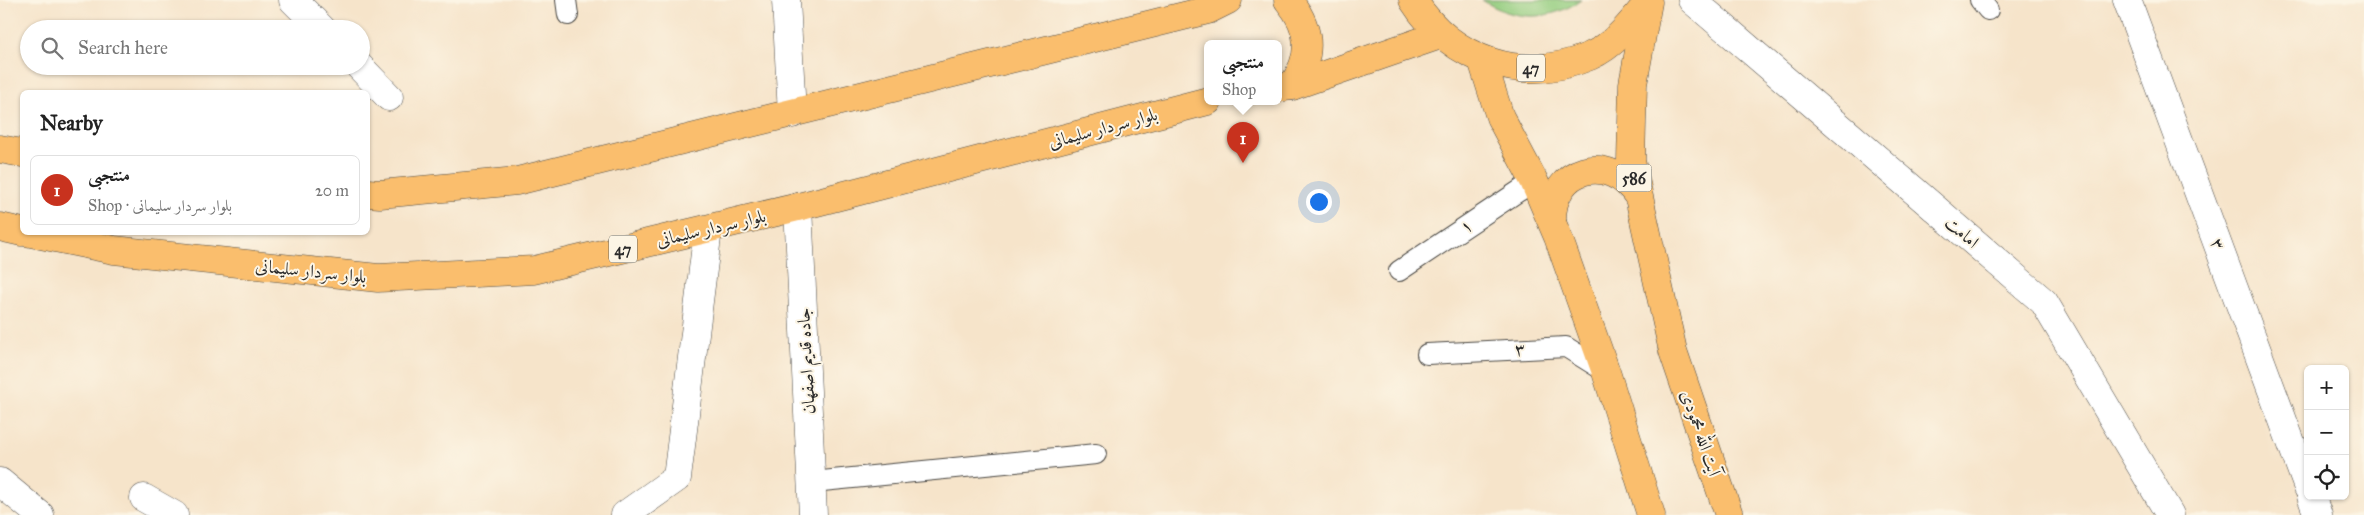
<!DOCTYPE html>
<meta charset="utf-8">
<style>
body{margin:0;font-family:"IM FELL Great Primer",Amiri,serif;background:#f6f6f6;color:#222}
.controls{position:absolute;right:15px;bottom:15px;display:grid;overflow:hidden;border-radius:8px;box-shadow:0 1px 4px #0004}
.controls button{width:45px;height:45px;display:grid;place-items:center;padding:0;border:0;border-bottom:1px solid #e0e0e0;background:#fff;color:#222;font:25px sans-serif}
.you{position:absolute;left:1318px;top:201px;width:18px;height:18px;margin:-12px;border:4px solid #fff;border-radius:50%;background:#1a73e8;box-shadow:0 0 0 8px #1a73e833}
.badge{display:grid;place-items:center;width:32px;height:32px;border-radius:50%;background:#c8321e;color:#fff;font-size:16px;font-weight:700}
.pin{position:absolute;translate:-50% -41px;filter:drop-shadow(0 1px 2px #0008)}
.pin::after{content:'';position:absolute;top:26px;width:18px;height:15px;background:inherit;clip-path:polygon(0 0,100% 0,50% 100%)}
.popup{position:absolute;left:1204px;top:40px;width:78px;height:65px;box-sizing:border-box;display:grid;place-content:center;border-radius:8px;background:#fff;filter:drop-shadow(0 1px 4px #0005);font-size:16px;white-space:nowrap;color:#767676}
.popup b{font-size:19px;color:#222}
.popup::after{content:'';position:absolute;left:50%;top:100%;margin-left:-10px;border:10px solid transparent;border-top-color:#fff}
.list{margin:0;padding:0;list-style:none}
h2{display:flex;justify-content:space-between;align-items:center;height:65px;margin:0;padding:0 20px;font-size:21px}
h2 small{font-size:16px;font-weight:400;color:#767676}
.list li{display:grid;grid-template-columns:32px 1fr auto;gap:15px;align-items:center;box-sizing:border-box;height:70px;margin:0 10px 10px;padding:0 10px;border:1px solid #e0e0e0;border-radius:8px}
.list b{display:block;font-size:19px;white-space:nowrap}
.list p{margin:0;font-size:16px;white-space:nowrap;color:#767676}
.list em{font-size:16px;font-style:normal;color:#767676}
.icon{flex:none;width:28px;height:28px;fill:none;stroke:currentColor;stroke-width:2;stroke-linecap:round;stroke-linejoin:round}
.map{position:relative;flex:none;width:2364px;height:515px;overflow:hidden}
.search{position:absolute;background:#fff;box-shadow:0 1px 4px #0004;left:20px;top:20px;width:350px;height:55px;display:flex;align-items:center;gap:12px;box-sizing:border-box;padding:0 18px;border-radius:28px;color:#767676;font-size:19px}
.panel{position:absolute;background:#fff;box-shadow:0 1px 4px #0004;left:20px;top:90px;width:350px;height:145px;border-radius:8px}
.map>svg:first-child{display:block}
.green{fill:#94cd80;stroke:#607c56}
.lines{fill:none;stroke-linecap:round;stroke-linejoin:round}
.service-casing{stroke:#494743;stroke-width:22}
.minor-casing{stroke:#494743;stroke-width:29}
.tertiary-casing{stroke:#494743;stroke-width:29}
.trunk-casing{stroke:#494743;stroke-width:29}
.service{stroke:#fff;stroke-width:20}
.minor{stroke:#fff;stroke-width:28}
.tertiary{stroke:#fff;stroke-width:28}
.trunk{stroke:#fabe6d;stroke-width:28}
.labels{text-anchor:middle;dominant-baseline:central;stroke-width:4;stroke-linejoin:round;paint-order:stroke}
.shield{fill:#fcf5e5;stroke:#6a6863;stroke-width:1}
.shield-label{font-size:16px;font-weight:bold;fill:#2b2b2b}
.street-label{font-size:18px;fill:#2b2b2b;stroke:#fcf5e5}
</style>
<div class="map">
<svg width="2364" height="515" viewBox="0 0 2364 515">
<rect width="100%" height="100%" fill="#fcf5e5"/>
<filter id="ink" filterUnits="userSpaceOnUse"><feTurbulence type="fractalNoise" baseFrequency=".02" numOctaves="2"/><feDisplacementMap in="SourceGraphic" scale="10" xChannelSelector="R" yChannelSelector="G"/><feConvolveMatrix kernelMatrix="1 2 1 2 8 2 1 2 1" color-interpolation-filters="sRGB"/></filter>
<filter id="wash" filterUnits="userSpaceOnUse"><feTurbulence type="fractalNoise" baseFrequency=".0096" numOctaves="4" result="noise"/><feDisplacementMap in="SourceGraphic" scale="20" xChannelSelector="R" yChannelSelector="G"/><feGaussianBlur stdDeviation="1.12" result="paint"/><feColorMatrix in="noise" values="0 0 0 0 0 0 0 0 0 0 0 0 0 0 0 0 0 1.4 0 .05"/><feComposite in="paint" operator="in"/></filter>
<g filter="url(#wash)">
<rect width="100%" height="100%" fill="#f6e4ca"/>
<!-- green -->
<path class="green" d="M1482,0H1581C1549,22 1514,21 1482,0Z"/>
</g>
<g filter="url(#ink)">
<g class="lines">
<defs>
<g id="service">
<path d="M566,0L568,15"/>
<path d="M1980,0L1988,10"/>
<path d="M1399,271L1534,181"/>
<path d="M1427,354L1566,347L1606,372"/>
<path d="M812,482L1096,454"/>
</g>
<g id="minor">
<path d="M293,0L322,29"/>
<path d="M786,0L792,114"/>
<path d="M2127,0L2308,488"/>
<path d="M359,66L389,97"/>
<path d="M0,482L40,515"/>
<path d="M2311,496L2318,515"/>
<path d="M144,498L174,515"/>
<path d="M625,515L677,478L708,229"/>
</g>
<g id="tertiary">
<path d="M1692,0L2044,302L2170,515"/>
<path d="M798,207L813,515"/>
</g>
<g id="trunk">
<path d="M1288,0C1312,29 1313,56 1292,86"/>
<path d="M1413,0C1452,61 1522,85 1590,56C1613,46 1630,25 1646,5"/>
<path d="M1648,2L1633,84L1631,161L1673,351L1729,515"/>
<path d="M1482,60L1500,117L1534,181L1558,237L1606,372L1651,515"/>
<path d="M1278,88L1292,86L1440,35"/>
<path d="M0,149L22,153"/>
<path d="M368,193L380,194L517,181L1208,10L1228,0"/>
<path d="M1552,221C1551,167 1609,151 1638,196"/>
<path d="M0,227L22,232"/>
<path d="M26,232L114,250L378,278L534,270L798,207L1208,101"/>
</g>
</defs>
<!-- service casing -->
<use href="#service" class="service-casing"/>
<!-- minor casing -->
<use href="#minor" class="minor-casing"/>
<!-- tertiary casing -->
<use href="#tertiary" class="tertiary-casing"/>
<!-- trunk casing -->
<use href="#trunk" class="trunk-casing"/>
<!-- service -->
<use href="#service" class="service"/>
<!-- minor -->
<use href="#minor" class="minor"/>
<!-- tertiary -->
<use href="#tertiary" class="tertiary"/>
<!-- trunk -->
<use href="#trunk" class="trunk"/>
</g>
</g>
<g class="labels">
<!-- shield labels -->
<g class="shield">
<rect x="1517" y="54.5" width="28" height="27" rx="4"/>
<rect x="1616.5" y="164.5" width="35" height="27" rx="4"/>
<rect x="609" y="235.5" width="28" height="27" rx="4"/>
</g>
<g class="shield-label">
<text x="1531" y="68">47</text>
<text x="1634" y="178">586</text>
<text x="623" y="249">47</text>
</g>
<!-- street labels -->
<g class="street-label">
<text transform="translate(1103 128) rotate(-15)">بلوار سردار سلیمانی</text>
<text transform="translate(1466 226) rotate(-34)">۱</text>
<text transform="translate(711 228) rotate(-13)">بلوار سردار سلیمانی</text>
<text transform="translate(1962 232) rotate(41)">امامت</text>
<text transform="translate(2218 244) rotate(70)">۳</text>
<text transform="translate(311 271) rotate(6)">بلوار سردار سلیمانی</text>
<text transform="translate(1520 349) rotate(-3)">۳</text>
<text transform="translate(806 361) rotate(-93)">جاده قدیم اصفهان</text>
<text transform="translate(1701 433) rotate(71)">آیت الله محمودی</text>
</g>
</g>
</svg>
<div class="controls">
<button>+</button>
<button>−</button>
<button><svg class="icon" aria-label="locate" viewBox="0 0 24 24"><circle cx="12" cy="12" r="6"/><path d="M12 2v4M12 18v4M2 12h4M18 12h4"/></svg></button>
</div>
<div class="you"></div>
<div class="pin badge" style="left:1243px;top:163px">1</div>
<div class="popup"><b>منتجبی</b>Shop</div>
<div class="search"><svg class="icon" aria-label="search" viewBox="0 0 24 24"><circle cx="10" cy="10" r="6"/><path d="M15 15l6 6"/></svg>Search here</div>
<section class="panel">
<h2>Nearby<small></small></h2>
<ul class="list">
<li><span class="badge">1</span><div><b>منتجبی</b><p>Shop · بلوار سردار سلیمانی</p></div><em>20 m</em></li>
</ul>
</section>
</div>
